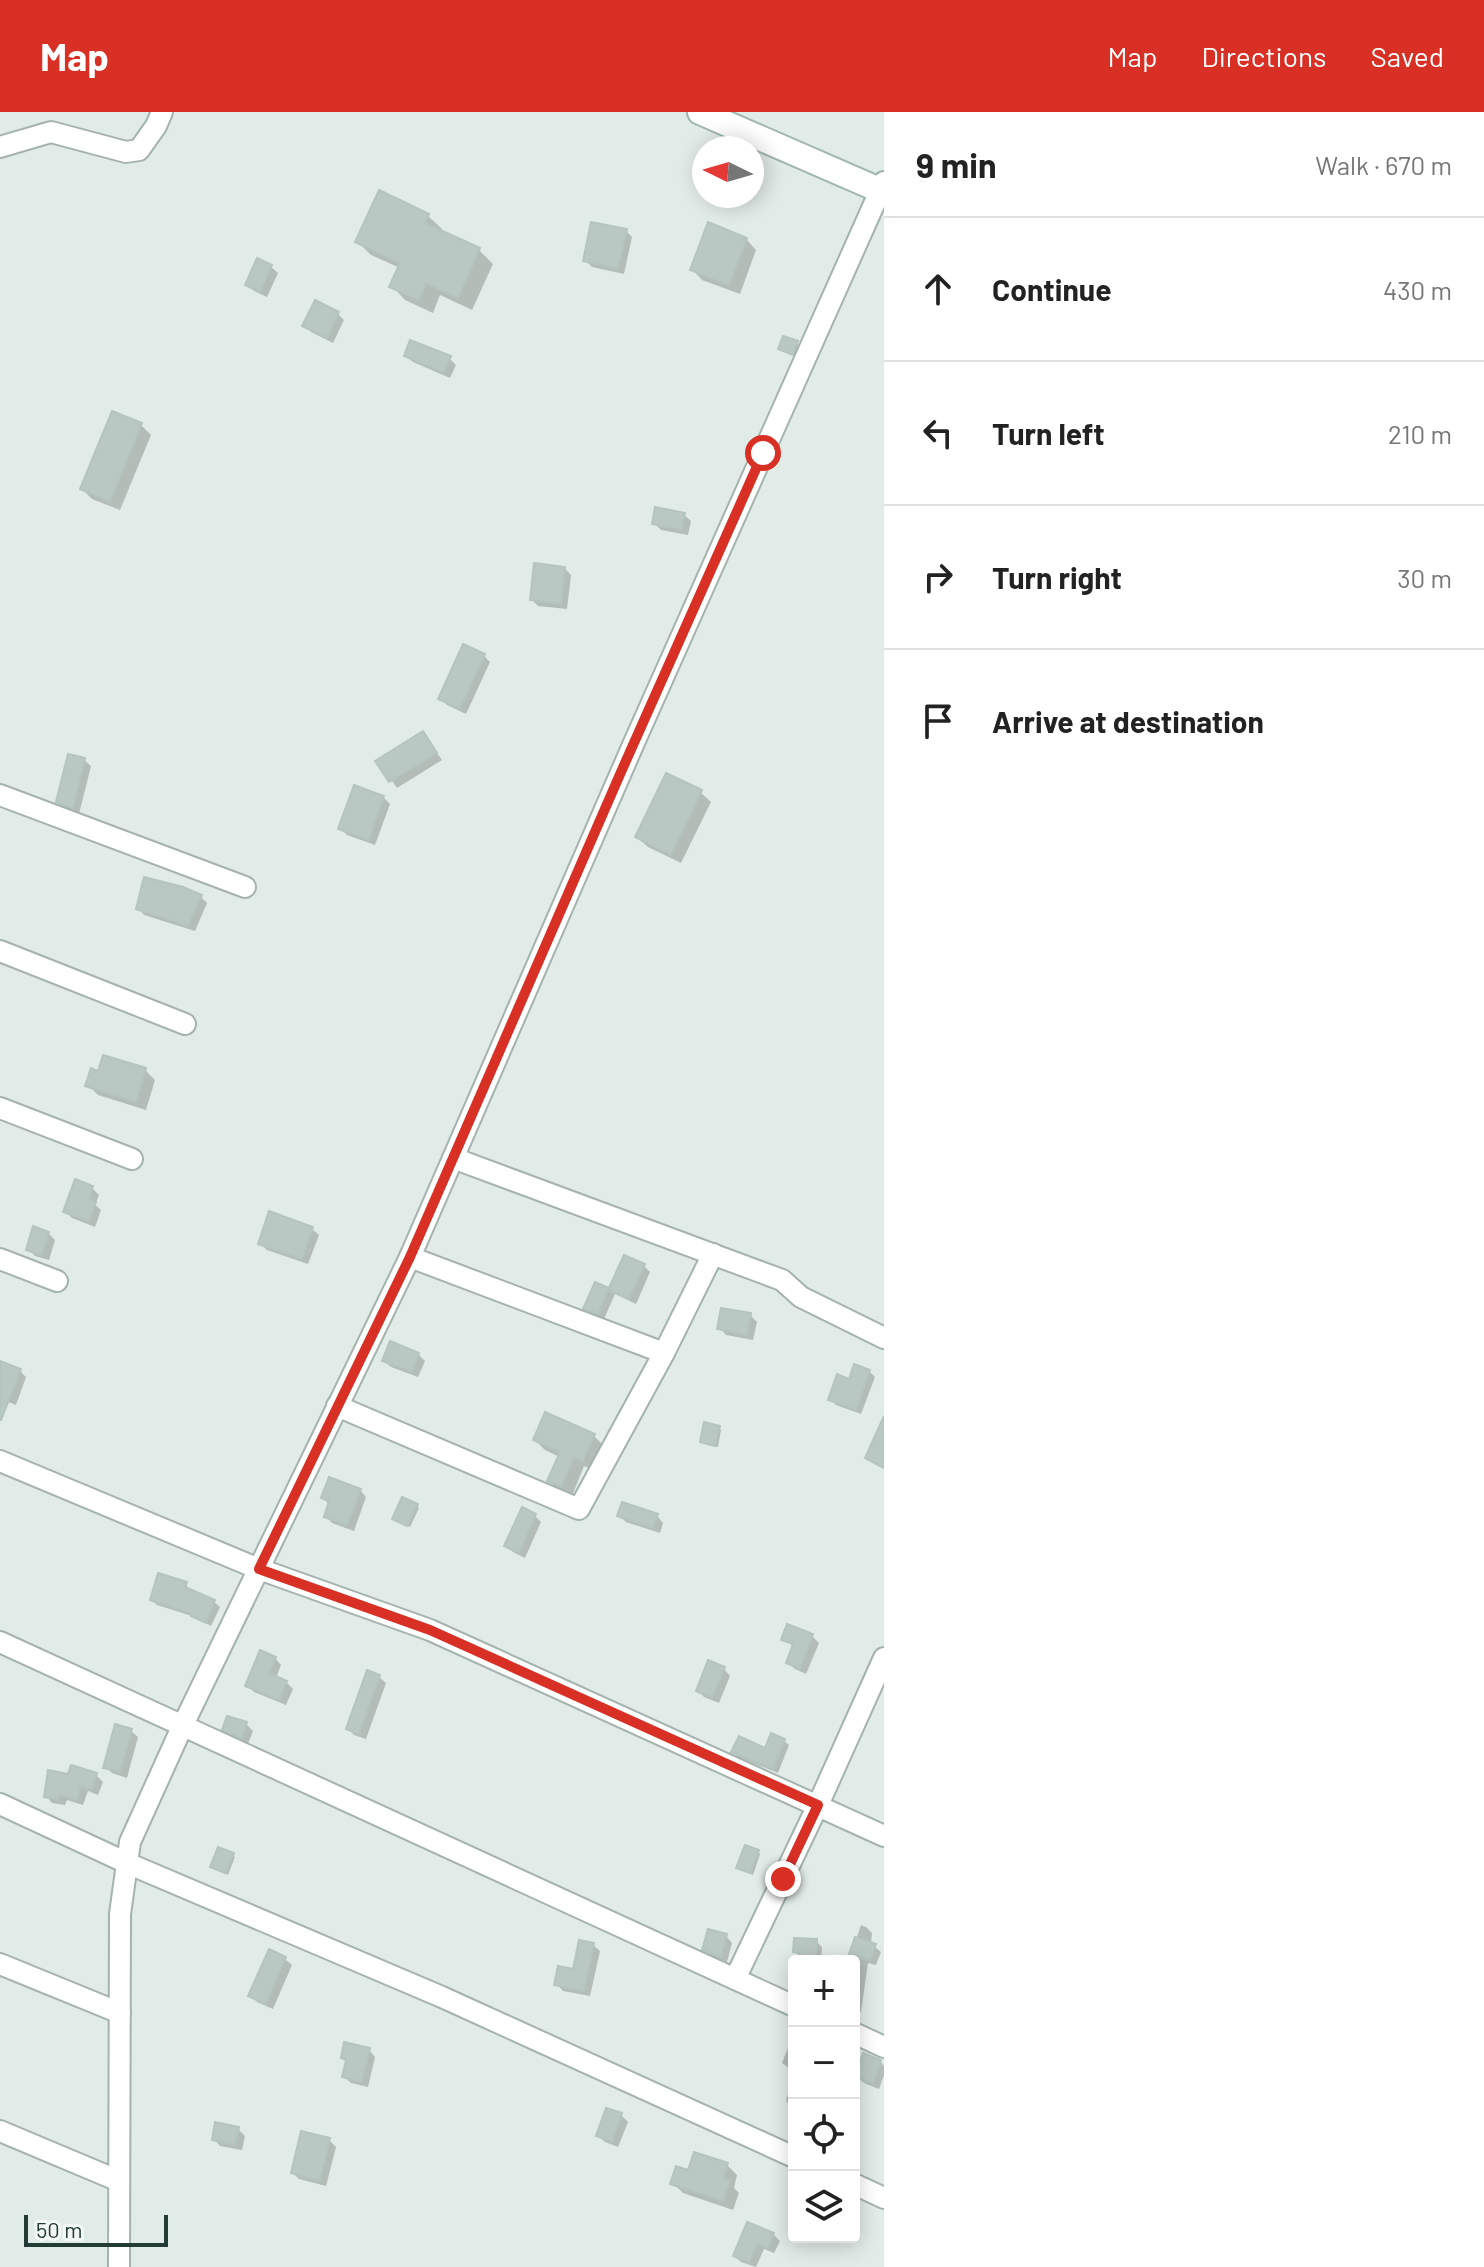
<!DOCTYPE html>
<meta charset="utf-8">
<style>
body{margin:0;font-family:Barlow,sans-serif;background:#f2f2f2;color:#222}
.controls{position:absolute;right:24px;bottom:24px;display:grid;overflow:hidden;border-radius:8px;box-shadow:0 4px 20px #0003}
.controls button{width:72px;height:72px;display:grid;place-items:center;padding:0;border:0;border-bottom:2px solid #e0e0e0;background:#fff;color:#222;font:40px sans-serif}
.compass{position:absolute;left:692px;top:24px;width:72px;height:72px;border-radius:50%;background:#fff;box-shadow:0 4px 20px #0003;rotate:275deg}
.scale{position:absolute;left:24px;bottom:20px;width:144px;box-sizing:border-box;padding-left:8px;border:4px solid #223b35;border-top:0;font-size:22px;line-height:28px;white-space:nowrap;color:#223b35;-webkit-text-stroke:6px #f2f8f5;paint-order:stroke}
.stop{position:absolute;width:24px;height:24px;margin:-18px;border:6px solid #d93025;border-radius:50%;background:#fff}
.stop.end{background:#d93025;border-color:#fff;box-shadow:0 2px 8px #0008}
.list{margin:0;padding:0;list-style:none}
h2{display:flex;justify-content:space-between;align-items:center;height:104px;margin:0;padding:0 32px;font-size:34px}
h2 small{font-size:26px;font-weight:400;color:#767676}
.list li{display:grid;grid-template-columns:52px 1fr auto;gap:24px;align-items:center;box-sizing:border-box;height:144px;padding:0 32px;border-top:2px solid #e0e0e0}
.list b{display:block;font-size:30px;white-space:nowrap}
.list em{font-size:26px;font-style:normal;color:#767676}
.icon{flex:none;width:44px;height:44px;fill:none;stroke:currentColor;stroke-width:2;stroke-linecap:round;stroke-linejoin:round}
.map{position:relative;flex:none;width:884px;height:2155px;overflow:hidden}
header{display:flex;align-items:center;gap:48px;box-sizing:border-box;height:112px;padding:0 40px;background:#d93025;color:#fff}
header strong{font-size:38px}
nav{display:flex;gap:44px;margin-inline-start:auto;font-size:28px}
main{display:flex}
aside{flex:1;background:#fff}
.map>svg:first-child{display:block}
.shadow{fill:#0003}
.building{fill:#bac8c3;stroke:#b4c4be;stroke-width:2}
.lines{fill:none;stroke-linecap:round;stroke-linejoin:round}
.minor-casing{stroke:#a4b3ae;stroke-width:24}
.secondary-casing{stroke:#a0b6af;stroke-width:28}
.minor{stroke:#fff;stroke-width:20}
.secondary{stroke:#fff;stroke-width:24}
.route{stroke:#d93025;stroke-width:10}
</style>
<header>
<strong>Map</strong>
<nav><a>Map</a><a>Directions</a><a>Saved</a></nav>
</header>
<main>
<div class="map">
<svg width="884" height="2155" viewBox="0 0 884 2155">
<rect width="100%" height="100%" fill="#e1ebe7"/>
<!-- shadow -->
<g class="shadow">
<path d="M428,104L442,117L440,120L479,138L493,152L472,198L440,183L433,201L405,188L392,174L400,156L371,143L358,130Z"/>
<path d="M626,119L632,125L624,162L592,155L585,148Z"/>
<path d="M746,127L756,138L740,182L702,168L692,157Z"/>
<path d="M271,155L278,161L267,185L254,179L247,172Z"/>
<path d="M338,202L344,208L333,231L311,220L305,213Z"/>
<path d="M797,231L800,234L796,244L781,237Z"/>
<path d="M406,244L449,246L456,253L450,266L413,250Z"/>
<path d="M141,313L151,323L120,398L92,387L82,377Z"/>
<path d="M684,403L691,409L688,423L661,418L654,411Z"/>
<path d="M564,456L571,463L567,497L538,494L532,488Z"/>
<path d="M484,544L490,550L466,602L447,593L440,586Z"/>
<path d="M423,621L442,648L397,676L378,649Z"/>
<path d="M84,648L91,654L79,702L65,696L59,690Z"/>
<path d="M700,680L711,690L681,751L648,735L637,725Z"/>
<path d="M383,685L390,692L375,733L347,723L341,717Z"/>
<path d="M200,784L207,791L195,819L144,803L138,796Z"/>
<path d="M145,958L155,968L146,998L98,983L88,973L100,961Z"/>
<path d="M76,1070L92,1076L99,1083L95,1093L101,1098L95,1115L72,1106L65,1099Z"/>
<path d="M312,1117L319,1123L308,1152L267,1138L260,1131Z"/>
<path d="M48,1121L55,1128L49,1148L35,1144L28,1137Z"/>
<path d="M625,1146L644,1154L650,1160L636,1192L615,1182L604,1207L592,1203L585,1196L608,1178L610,1180Z"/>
<path d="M750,1203L757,1210L753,1228L726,1223L720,1216Z"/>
<path d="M418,1242L425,1249L418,1265L391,1255L384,1249Z"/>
<path d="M0,1251L20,1259L26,1265L16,1293L0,1287Z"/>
<path d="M869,1259L875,1265L861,1302L836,1293L831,1287L851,1270Z"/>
<path d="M719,1316L721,1318L718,1335L705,1332L702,1330Z"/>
<path d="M594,1324L604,1334L594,1358L584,1354L572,1384L560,1379L549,1369L560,1345L545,1338L535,1328Z"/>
<path d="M360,1378L366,1385L354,1419L332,1411L326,1404L330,1393L323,1386Z"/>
<path d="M416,1394L419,1396L410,1415L397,1409Z"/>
<path d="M534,1403L541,1410L525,1446L513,1440L507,1434Z"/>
<path d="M620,1404H657L663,1411L660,1421L626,1410Z"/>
<path d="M186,1472L190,1479L214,1490L220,1495L211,1514L195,1505L157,1493L152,1488Z"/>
<path d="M812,1524L819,1531L806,1562L795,1557L788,1551L794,1535L784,1527Z"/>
<path d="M275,1546L281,1553L276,1566L286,1570L293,1577L286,1593L254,1580L248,1574Z"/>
<path d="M724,1557L730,1564L719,1591L704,1585L698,1578Z"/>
<path d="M379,1565L386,1571L366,1627L354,1623L348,1616Z"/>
<path d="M246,1612L253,1619L248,1632L231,1624L225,1617Z"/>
<path d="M131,1619L138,1625L127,1666L112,1661L105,1655Z"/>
<path d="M784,1629L789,1633L778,1661L738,1645L733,1640L766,1639Z"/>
<path d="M96,1663L103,1670L98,1683L88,1679L83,1693L67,1688L65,1693L52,1691L46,1684L69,1664Z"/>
<path d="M758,1740L760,1742L753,1763L739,1756Z"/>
<path d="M232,1743L235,1745L228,1763L212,1755Z"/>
<path d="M861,1813L866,1815L872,1821L871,1832L881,1840L876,1853L868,1851L861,1900H854V1849H849Z"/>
<path d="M726,1824L732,1831L727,1850L711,1844L705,1837Z"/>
<path d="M816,1829L822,1835L821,1849H800V1845L795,1839Z"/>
<path d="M593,1833L600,1839L590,1884L563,1879L557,1872L574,1859Z"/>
<path d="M285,1847L292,1853L273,1897L257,1890L251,1883Z"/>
<path d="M791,1928L794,1929V1960L782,1951Z"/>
<path d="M369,1938L375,1945L368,1975L351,1971L344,1964L348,1951L343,1946Z"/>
<path d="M880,1949L884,1954V1963L879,1977L864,1971L857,1965Z"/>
<path d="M790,1974L794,1975V2009L789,2004L792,1996L786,1989Z"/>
<path d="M621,2003L628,2010L618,2035L605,2030L598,2024Z"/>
<path d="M238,2017L245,2024L242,2038L220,2034L214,2027Z"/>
<path d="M329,2028L336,2035L326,2074L299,2067L293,2061Z"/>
<path d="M727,2053L737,2063L734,2076L739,2081L733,2098L683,2081L673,2071L689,2061Z"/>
<path d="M748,2112L773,2122L780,2129L774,2141L764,2137L756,2155L741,2150L735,2144Z"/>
</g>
<!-- building -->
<g class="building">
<path d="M379,78L429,102L425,111L480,136L458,186L426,171L419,188L389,175L400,151L355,130Z"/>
<path d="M591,110L627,117L618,157L583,149Z"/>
<path d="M708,110L747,126L729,173L690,158Z"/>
<path d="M257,146L272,153L260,180L245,173Z"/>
<path d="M315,188L339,200L327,226L302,214Z"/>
<path d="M783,224L798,229L793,243L778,237Z"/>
<path d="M410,228L451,244L444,261L404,244Z"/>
<path d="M112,299L142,311L110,390L80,377Z"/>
<path d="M655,395L685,401L682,418L652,412Z"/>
<path d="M534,451L565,455L561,492L530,488Z"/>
<path d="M463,532L485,542L460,597L438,587Z"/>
<path d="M423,619L437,641L389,670L375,649Z"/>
<path d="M68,642L85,646L73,697L56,690Z"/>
<path d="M666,661L702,678L671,743L635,725Z"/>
<path d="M354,673L384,684L369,728L338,717Z"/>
<path d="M144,765L183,775L202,783L188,814L136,797Z"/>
<path d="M103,943L146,956L136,990L85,974L91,956L98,959Z"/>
<path d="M75,1067L93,1074L89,1087L96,1090L89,1109L63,1100Z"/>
<path d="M269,1099L313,1115L302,1147L258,1132Z"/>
<path d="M33,1114L49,1120L42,1143L26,1138Z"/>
<path d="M624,1143L645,1152L629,1187L608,1178Z"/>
<path d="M595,1170L609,1176L598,1202L583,1197Z"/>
<path d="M721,1196L751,1201L747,1223L717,1217Z"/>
<path d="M390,1229L419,1241L412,1260L382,1249Z"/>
<path d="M0,1249L21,1257L1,1308H0Z"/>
<path d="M854,1252L870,1258L856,1298L828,1288L837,1262L849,1267Z"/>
<path d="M545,1300L595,1322L583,1349L574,1345L561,1375L547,1369L560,1340L533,1328Z"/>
<path d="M884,1304V1356L865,1346Z"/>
<path d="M704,1310L720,1314L715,1334L700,1330Z"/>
<path d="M329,1365L361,1377L347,1413L324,1405L329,1389L321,1386Z"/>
<path d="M402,1385L418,1392L407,1414L392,1407Z"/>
<path d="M622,1390L658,1402L653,1416L617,1404Z"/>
<path d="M522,1395L536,1402L519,1441L504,1434Z"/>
<path d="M158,1461L187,1470L185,1475L215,1488L206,1511L191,1504L192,1502L150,1488Z"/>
<path d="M787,1512L813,1522L800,1557L786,1551L793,1532L781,1528Z"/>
<path d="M260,1538L276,1545L269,1561L287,1569L279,1588L245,1574Z"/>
<path d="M708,1548L725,1555L712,1586L696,1579Z"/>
<path d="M367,1558L380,1563L359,1622L346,1617Z"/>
<path d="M227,1604L247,1610L242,1627L222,1618Z"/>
<path d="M115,1612L132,1617L120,1660L103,1656Z"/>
<path d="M771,1621L785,1627L773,1657L731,1640L739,1624L765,1636Z"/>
<path d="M71,1653L97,1661L92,1678L81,1674L77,1688L60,1683L59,1688L44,1685L48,1658L68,1662Z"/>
<path d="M745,1733L759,1738L750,1761L736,1756Z"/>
<path d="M218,1735L234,1741L225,1761L210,1755Z"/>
<path d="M708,1817L727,1822L721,1845L702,1838Z"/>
<path d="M855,1825L876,1832L870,1849L849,1842Z"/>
<path d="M794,1826L817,1827L816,1849H798L799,1841L793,1840Z"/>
<path d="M579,1828L594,1831L584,1879L554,1873L558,1854L573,1857Z"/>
<path d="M269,1837L286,1845L266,1892L248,1884Z"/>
<path d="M344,1930L370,1936L362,1970L342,1965L346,1948L341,1946Z"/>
<path d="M863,1941L881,1948L873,1972L855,1965Z"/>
<path d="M606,1996L622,2001L612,2030L596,2024Z"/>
<path d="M215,2010L239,2015L235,2033L212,2028Z"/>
<path d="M301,2019L330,2026L320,2069L291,2061Z"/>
<path d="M694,2040L728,2051L723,2067L730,2069L723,2089L670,2072L676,2054L688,2058Z"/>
<path d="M747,2110L774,2121L768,2136L757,2131L749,2151L733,2144Z"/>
</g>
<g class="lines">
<defs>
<g id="minor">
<path d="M0,35L51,20L126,40L139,38L156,14L162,0"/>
<path d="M0,683L245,775"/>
<path d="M0,839L185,912"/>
<path d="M0,996L132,1047"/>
<path d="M453,1046L782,1168L801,1185L884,1226"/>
<path d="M410,1145L664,1241"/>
<path d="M0,1147L57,1169"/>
<path d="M337,1294L579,1397L664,1241L713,1142"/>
<path d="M0,1349L259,1457L430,1518L884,1724"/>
<path d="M0,1530L794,1894"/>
<path d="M0,1692L127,1751L442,1885L794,2045"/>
<path d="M0,1852L120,1901"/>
<path d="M735,1867L818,1693L884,1546"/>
<path d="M854,1921L884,1935"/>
<path d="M0,2019L119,2069"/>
<path d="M854,2072L884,2086"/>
<path d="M119,2155L120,1802L130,1730L182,1615L410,1145L633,633L884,70"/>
</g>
<path id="secondary" d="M700,0L884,80"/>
</defs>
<!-- minor casing -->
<use href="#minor" class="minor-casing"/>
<!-- secondary casing -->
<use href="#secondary" class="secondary-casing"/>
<!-- minor -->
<use href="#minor" class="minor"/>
<!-- secondary -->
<use href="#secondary" class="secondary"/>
</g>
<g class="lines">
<!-- route -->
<path class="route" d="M763,341L621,660L410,1145L259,1457L430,1518L818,1693L783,1767"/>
</g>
</svg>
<div class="controls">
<button>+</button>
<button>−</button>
<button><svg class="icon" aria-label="locate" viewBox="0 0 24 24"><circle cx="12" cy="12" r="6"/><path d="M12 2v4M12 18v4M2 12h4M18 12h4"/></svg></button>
<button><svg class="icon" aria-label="layers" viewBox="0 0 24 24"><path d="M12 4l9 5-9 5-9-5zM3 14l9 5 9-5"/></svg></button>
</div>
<svg class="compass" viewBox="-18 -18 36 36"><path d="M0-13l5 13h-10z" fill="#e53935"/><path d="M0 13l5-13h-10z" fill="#767676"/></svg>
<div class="scale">50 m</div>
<div class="stop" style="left:763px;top:341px"></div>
<div class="stop end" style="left:783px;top:1767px"></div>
</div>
<aside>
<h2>9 min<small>Walk · 670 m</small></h2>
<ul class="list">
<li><svg class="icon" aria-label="ahead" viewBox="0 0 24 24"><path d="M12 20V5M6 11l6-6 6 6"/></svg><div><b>Continue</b></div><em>430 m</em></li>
<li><svg class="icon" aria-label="left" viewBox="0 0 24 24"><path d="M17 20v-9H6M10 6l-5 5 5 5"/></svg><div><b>Turn left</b></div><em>210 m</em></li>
<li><svg class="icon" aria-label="right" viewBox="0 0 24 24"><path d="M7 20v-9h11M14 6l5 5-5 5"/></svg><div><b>Turn right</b></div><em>30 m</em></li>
<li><svg class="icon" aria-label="arrive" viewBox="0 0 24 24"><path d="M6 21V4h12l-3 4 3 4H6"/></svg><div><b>Arrive at destination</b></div></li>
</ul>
</aside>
</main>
